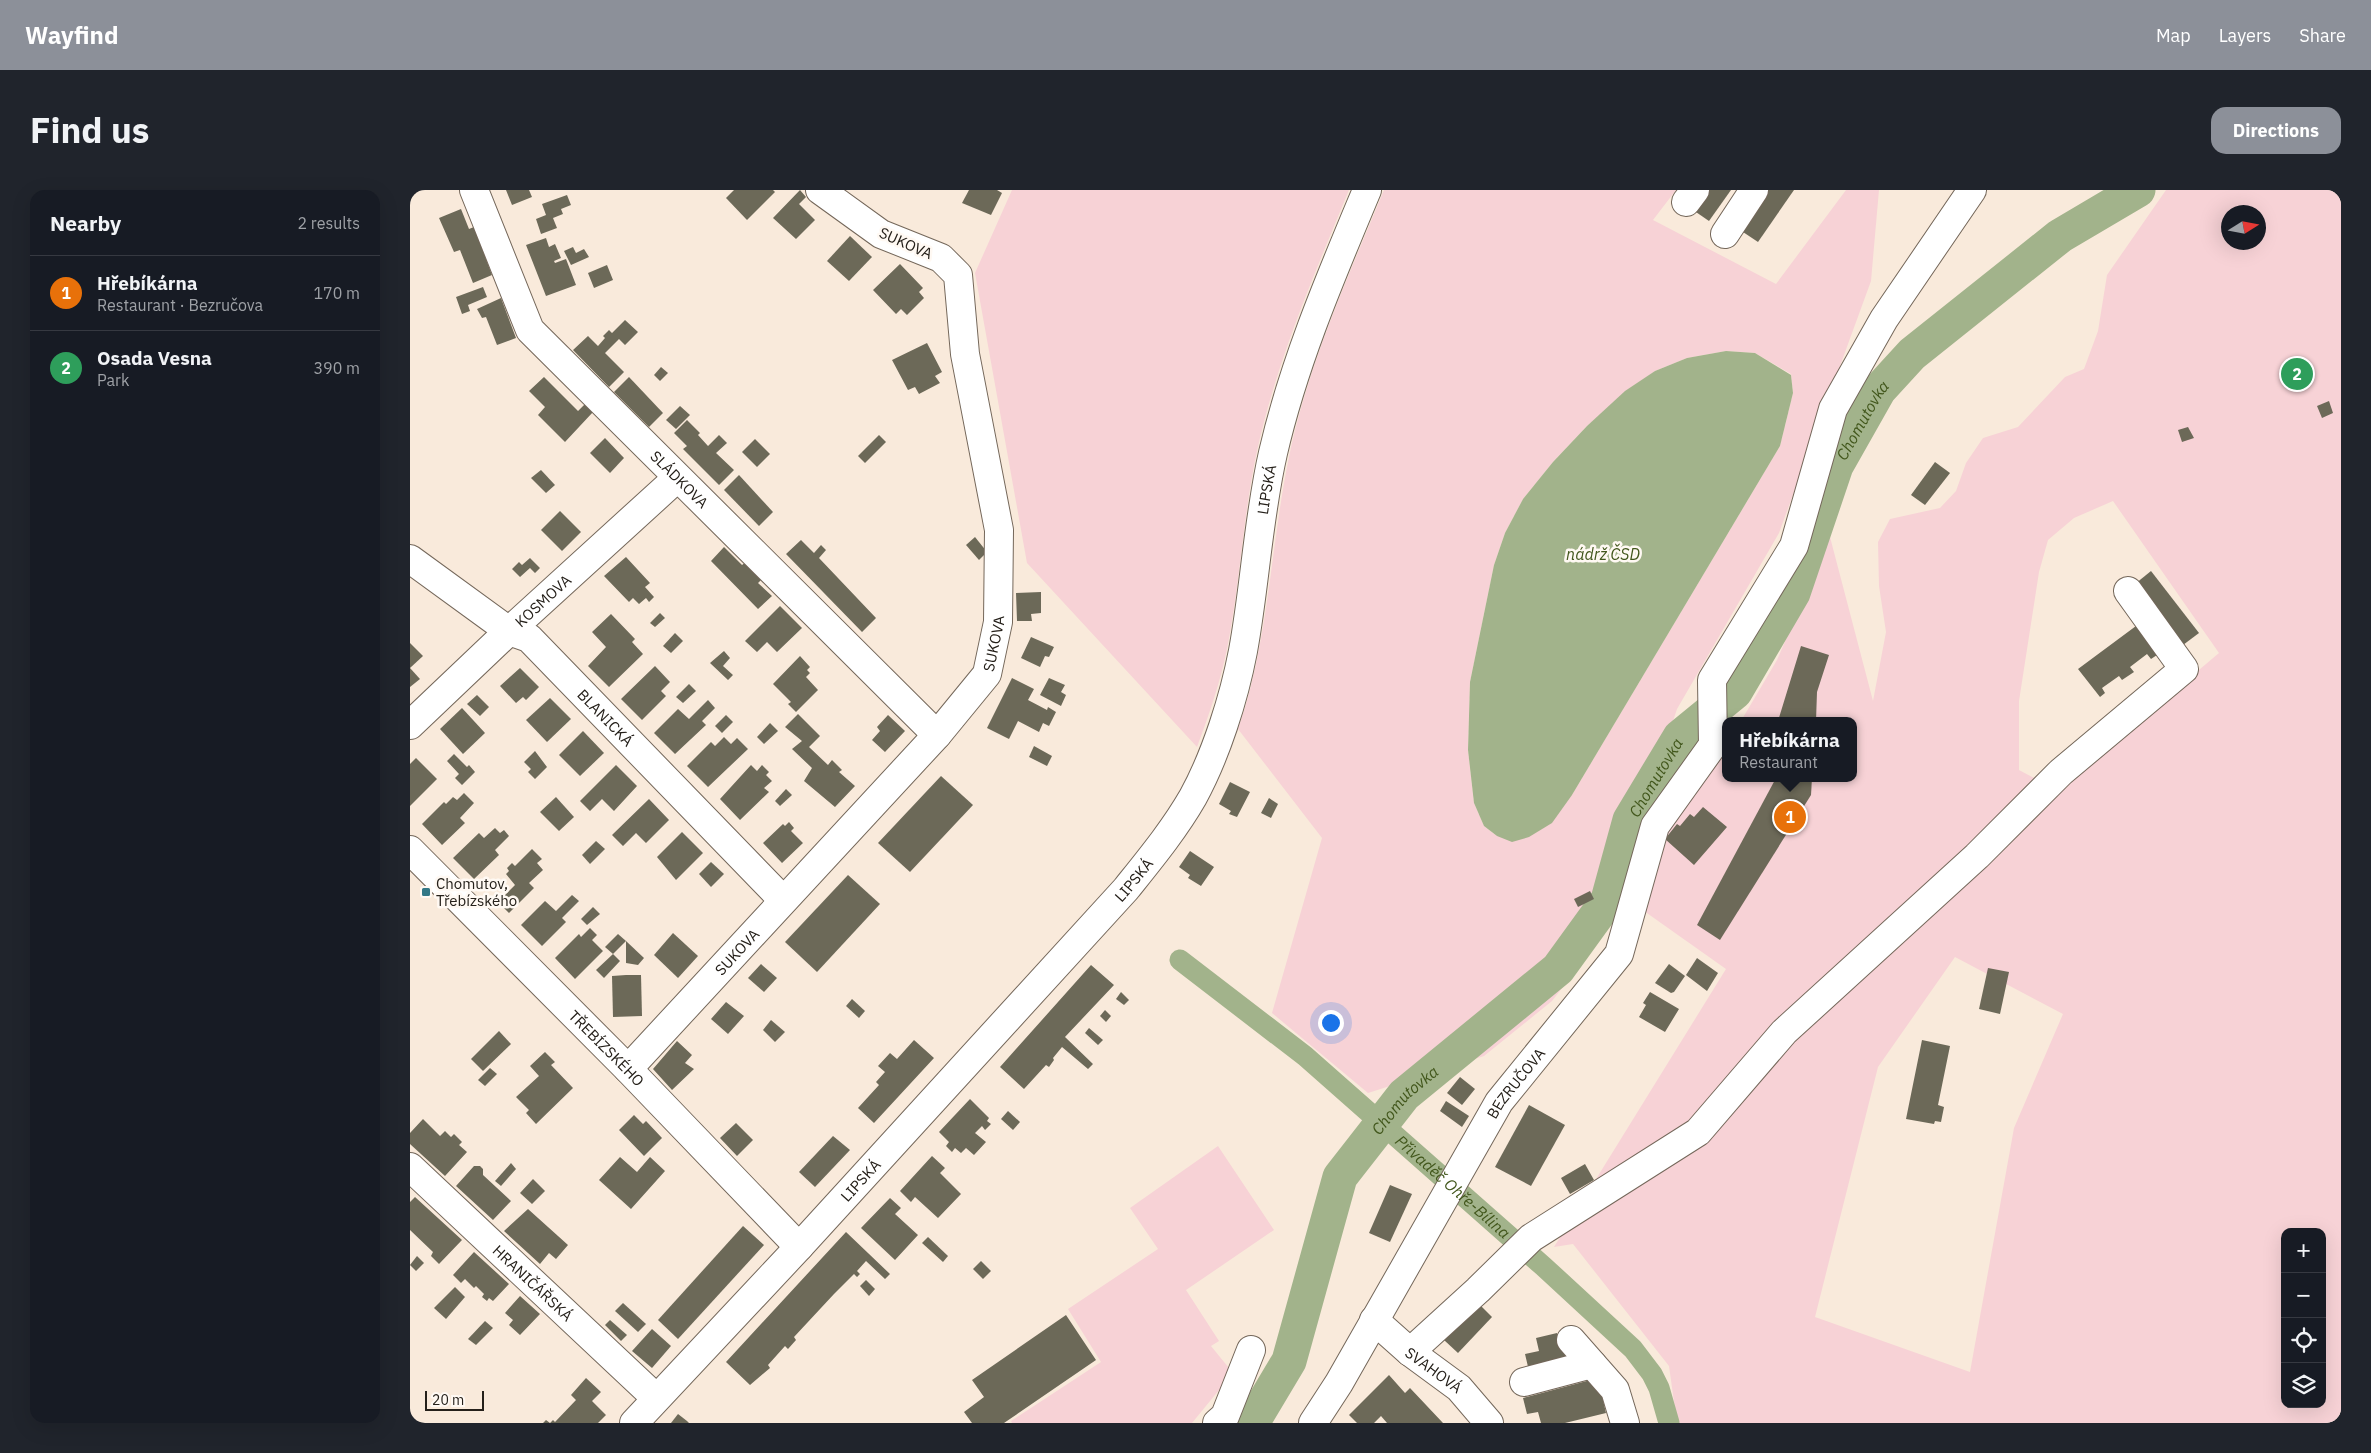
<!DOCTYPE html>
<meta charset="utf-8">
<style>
body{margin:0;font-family:"IBM Plex Sans",sans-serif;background:#20242c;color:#f1f3f6}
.controls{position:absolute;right:15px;bottom:15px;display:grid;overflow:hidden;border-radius:10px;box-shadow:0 5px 20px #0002}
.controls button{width:45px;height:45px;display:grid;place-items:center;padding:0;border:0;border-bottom:1px solid #363941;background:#171b24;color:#f1f3f6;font:25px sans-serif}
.compass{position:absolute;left:1811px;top:15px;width:45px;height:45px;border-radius:50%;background:#171b24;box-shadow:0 5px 20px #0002;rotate:79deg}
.scale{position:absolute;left:15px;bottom:12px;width:59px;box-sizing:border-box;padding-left:5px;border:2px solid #25201a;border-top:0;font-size:14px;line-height:18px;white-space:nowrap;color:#25201a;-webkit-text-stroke:4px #fff9f3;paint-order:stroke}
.you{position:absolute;left:920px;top:832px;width:18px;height:18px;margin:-12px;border:4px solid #fff;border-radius:50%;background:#1a73e8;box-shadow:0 0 0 8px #1a73e833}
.badge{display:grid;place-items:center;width:32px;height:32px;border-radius:50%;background:#8c9099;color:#fff;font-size:16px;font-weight:700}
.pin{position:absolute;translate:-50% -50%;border:2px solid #fff;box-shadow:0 1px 5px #0006}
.popup{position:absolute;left:1312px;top:527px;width:135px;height:65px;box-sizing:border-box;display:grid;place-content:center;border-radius:10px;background:#171b24;filter:drop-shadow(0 1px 4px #0005);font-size:16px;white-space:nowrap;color:#9ea1a6}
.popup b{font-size:19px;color:#f1f3f6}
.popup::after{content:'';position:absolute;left:50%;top:100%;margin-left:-10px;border:10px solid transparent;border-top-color:#171b24}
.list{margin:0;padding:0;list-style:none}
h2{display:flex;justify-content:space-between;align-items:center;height:65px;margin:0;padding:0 20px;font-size:21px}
h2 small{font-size:16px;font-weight:400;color:#9ea1a6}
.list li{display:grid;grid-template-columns:32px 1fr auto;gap:15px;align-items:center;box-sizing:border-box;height:75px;padding:0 20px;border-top:1px solid #363941}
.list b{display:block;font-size:19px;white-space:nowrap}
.list p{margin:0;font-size:16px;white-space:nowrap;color:#9ea1a6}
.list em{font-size:16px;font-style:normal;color:#9ea1a6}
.icon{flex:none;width:28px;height:28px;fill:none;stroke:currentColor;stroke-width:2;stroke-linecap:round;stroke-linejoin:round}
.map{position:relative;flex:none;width:1931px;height:1233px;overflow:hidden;border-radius:15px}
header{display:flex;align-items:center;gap:30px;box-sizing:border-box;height:70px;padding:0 25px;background:#8c9099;color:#fff}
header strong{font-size:24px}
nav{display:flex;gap:28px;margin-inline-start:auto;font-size:18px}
.intro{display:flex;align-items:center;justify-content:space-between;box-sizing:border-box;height:120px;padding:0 30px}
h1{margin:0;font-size:35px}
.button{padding:12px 22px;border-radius:15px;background:#8c9099;color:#fff;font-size:18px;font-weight:700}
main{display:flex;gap:30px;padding:0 30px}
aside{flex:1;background:#171b24;border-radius:15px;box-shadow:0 5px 20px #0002}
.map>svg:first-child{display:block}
.green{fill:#f7d2d6;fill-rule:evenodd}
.water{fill:#a2b38b}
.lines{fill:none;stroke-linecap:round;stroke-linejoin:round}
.canal{stroke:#a2b38b;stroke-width:21}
.river{stroke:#a2b38b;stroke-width:35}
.building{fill:#6c6958}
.minor-casing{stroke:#74675a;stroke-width:30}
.minor{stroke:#fff;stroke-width:28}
.poi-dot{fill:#337886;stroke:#fff9f3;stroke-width:2}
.labels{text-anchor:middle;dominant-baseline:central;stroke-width:5;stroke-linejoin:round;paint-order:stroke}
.street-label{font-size:15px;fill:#25201a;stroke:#fff9f3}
.poi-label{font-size:15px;fill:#25201a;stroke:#fff9f3;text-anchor:start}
.water-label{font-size:16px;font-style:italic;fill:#42571c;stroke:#fff9f3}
</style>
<header>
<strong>Wayfind</strong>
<nav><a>Map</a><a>Layers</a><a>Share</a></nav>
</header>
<div class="intro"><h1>Find us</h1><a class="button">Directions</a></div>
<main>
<aside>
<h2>Nearby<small>2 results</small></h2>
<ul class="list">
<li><span class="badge" style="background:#e8710a">1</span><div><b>Hřebíkárna</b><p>Restaurant · Bezručova</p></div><em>170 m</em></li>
<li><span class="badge" style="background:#2e9e5b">2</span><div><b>Osada Vesna</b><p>Park</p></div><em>390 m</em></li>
</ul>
</aside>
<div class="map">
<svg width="1931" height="1233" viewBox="0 0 1931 1233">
<rect width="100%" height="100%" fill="#f9eadb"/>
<!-- green -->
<g class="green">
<path d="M602,0H939C904,85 867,170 847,261C833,326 830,394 817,459C810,493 799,525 787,557L617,373L565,83Z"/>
<path d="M974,0H1266L1243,30L1366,94L1436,0H1469L1461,91L1369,343L1267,519L1191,748L1142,811L1074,866L958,903L862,823L912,648L828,539C859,451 860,358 879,267C898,175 938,87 974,0ZM1316,161L1345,163L1381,184L1383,203L1370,256L1162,605L1087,646L1074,636L1064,613L1058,560L1060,492L1084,375L1095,343L1113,309L1143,272L1177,236L1245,181L1277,168Z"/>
<path d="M1756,0H1931V1233H1267L1259,1176L1163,1054L1144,1057L1316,779L1234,721L1252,640L1316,555V588H1444V531H1331L1367,470L1420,347L1463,511L1476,442L1469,396L1468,352L1480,329L1530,318L1546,301L1556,273L1573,248L1608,237L1655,187L1674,179L1688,141L1697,85ZM1818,22H1848V52H1818ZM1703,311L1809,463L1647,600L1609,580V511L1629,382L1638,350L1664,328ZM1545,767L1653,824L1604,938L1560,1182L1405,1127L1468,877ZM1875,1042H1912V1214H1875Z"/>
<path d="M808,956L864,1040L776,1100L809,1151L801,1156L823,1183L782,1233H602L601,1231L691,1172L658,1119L748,1059L720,1018Z"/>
</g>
<!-- water -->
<path class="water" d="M1316,161L1345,163L1381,185L1383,203L1370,256L1162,605L1142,633L1119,647L1102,652L1087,646L1074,636L1064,613L1058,560L1060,492L1084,375L1095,343L1113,309L1143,272L1177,236L1215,201L1245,181L1277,168Z"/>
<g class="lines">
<!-- canal -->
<path class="canal" id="s1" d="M770,770L895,866L1133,1076L1223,1159L1242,1184L1249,1198L1259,1233"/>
<!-- river -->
<path class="river" id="s2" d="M842,1233L879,1171L930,987L994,905L1148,779L1198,710L1220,630L1270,547L1325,502L1383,403L1426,276L1469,200L1502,164L1650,46L1728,0"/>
</g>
<!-- building -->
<g class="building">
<path d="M96,0H119L122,7L102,15Z"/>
<path d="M324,0H363L365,2L337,30L316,8Z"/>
<path d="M390,0L396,7L389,14L405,30L386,49L363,28Z"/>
<path d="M559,0H587L592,3L581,25L552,13Z"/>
<path d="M1297,0H1321L1299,31L1283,20Z"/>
<path d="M1358,0H1384L1348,52L1330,40Z"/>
<path d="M157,5L161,15L151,19L153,24L143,28L147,38L131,44L126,29L136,25L132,14Z"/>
<path d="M51,19L59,39L64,37L82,85L63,93L50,60L44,62L29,28Z"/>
<path d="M440,46L462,67L439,91L417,71Z"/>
<path d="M136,48L139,57L145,54L151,68L144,71L145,73L156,69L166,95L136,106L116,55Z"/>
<path d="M163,57L166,63L174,59L179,67L161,75L154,61Z"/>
<path d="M490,74L513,98L509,102L514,108L497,125L491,119L486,124L463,100Z"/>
<path d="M197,75L203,90L184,98L178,83Z"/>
<path d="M73,97L77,107L58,115L60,121L52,124L46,107Z"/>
<path d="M91,108L106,148L87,155L76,127L72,128L67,119Z"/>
<path d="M215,130L228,142L215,155L209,149L195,163L214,182L199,197L163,160L178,146L188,156L195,148L193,146L199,140L202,143Z"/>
<path d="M517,153L532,182L525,186L530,193L509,204L505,197L498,200L482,170Z"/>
<path d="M251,177L258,183L250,191L244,185Z"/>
<path d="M134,187L168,221L175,214L183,222L155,252L128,225L135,217L119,201Z"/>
<path d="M219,187L253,223L239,237L204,202Z"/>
<path d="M1919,211L1923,223L1912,228L1907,216Z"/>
<path d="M270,216L280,225L266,239L256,230Z"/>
<path d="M277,230L290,243L288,245L298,256L309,245L317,253L306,263L324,280L309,295L273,259L277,256L264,243Z"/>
<path d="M1778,237L1784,248L1772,252L1768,240Z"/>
<path d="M469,245L476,252L455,273L448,266Z"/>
<path d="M195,248L214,268L200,283L180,263Z"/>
<path d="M345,249L360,264L347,277L332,262Z"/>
<path d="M1525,272L1540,283L1515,315L1501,305Z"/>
<path d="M131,280L145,295L136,303L121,288Z"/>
<path d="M329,285L363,322L349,336L314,300Z"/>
<path d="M150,321L171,342L152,361L131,340Z"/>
<path d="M565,347L577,362L569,370L556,355Z"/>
<path d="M391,350L404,363L411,355L416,360L409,368L466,428L452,442L376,364Z"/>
<path d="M314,357L332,375L336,372L353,388L348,393L362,406L348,419L301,371Z"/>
<path d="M216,367L240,393L235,397L244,407L239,412L236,408L229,414L223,408L219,412L194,386Z"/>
<path d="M120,368L130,378L125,383L120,378L110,387L102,379L109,372L112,375Z"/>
<path d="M1741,381L1789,443L1773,455L1725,394Z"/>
<path d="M631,402V423L621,424L622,431H607L606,403Z"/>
<path d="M370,416L392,438L367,462L357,452L347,462L335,451Z"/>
<path d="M250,423L255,428L245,437L240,433Z"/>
<path d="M201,424L225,449L222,452L233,464L199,497L178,476L196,457L182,442Z"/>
<path d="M1726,436L1747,465L1741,469L1737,464L1720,477L1724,482L1712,490L1709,486L1692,498L1695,503L1690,507L1668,479Z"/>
<path d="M265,443L273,451L261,463L253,456Z"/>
<path d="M621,447L644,457L639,467L635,466L630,477L611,468Z"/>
<path d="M0,453L13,466L0,478Z"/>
<path d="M1391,456L1419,465L1407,502L1406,531H1368Z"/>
<path d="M314,461L320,468L313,476L323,485L318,490L300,473Z"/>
<path d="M390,466L400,477L397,480L400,483L396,487L408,500L386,522L378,514L381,512L363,494Z"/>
<path d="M245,476L260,492L251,501L256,506L232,530L211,509Z"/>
<path d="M0,478L10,489L0,497Z"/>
<path d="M110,478L129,497L116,510L113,507L106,513L90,496Z"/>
<path d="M602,488L624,499L618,510L637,520L638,517L646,522L639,536L633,533L629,542L608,531L599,549L577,538Z"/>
<path d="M639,488L655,495L651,502L656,505L651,516L630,505Z"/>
<path d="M279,494L286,501L273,513L266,507Z"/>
<path d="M67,505L79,517L70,526L57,514Z"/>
<path d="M140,508L161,529L137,552L116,530Z"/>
<path d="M298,510L305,518L292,531L296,535L265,564L244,543L268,519L279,529Z"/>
<path d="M52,518L75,543L53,564L30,539Z"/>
<path d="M388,524L410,546L399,557L418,575L422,570L432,580L429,582L445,596L425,617L394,591L402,578L382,559L392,551L375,537Z"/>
<path d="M316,525L323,532L312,543L305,536Z"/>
<path d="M478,525L495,541L475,562L462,550L470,541L467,537Z"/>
<path d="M360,533L368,541L354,554L347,547Z"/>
<path d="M173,541L194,563L170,586L149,565Z"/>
<path d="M314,547L321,554L327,548L338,559L298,597L277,576L301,552L305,556Z"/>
<path d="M624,556L642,566L637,576L619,567Z"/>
<path d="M125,561L137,577L125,589L118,582L121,579L114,572Z"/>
<path d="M44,564L57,577L59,575L65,582L52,595L45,588L49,584L37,571Z"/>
<path d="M6,568L27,589L0,616V574Z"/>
<path d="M206,575L227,596L204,621L192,609L180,621L170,611Z"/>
<path d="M341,575L347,581L352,575L359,582L356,585L362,591L354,598L359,602L330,630L310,609Z"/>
<path d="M531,586L563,615L500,682L468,653Z"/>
<path d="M1366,588H1402L1401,605L1310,750L1287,735Z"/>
<path d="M820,592L840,602L827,627L819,624L821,621L809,614Z"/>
<path d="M376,599L382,605L370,616L365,611Z"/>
<path d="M54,603L64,613L50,628L55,633L32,655L12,634L34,612L36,614L43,607L47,610Z"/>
<path d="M146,607L164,627L149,641L130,622Z"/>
<path d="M859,608L868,614L861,628L851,623Z"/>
<path d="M239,609L259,630L236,653L226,643L213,656L202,645Z"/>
<path d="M1293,617L1317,637L1284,675L1255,649L1267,634L1270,636L1280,624L1284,627Z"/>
<path d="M379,632L384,638L381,641L393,653L372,673L353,653L373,634L375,636Z"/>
<path d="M85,638L90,643L94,640L99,646L85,660L89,665L64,689L43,668L69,643L74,648Z"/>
<path d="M272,642L293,663L266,690L247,667Z"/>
<path d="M186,651L195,659L180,674L172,665Z"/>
<path d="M122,659L132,669L127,673L133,680L119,693L124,698L99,723L88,712L105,695L96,684L99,681L97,678L102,673L105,676Z"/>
<path d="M780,661L804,677L791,696L778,688L780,685L769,677Z"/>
<path d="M301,672L314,684L301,697L289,684Z"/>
<path d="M438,685L470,714L407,782L375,752Z"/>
<path d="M1180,701L1184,709L1168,717L1164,709Z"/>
<path d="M162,705L169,711L152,728L156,732L132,756L111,735L135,711L146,721Z"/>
<path d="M183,717L190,724L177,735L171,729Z"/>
<path d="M180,738L187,745L182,750L193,761L165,789L145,768L169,744L171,747Z"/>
<path d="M263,743L288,766L268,788L244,765Z"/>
<path d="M208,744L216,751L203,764L195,757Z"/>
<path d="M216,751L234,768L228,775L216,773Z"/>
<path d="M203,764L210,771L194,788L186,780Z"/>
<path d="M1287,768L1308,783L1297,801L1276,785Z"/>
<path d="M351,774L367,788L354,802L338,788Z"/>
<path d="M1259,774L1275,786L1264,802L1261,803L1245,793Z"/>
<path d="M681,775L704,795L655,847L683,874L678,879L652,857L643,868L644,870L639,877L636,875L614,899L590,877Z"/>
<path d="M1578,778L1599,782L1590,824L1569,819Z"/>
<path d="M216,785H231L232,826L203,827L202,786Z"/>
<path d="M711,802L719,810L714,815L706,809Z"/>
<path d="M1240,802L1269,819L1255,842L1229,827L1236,815L1233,813Z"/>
<path d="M442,809L455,821L449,828L436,816Z"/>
<path d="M316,812L334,826L318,844L301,829Z"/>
<path d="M695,820L701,826L696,832L690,826Z"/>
<path d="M361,830L375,842L365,852L353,840Z"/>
<path d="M679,838L693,850L688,855L675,843Z"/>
<path d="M89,841L101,854L73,881L61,869Z"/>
<path d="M504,850L524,868L464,933L448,918L469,895L466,892L475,882L468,876L480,863L487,869Z"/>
<path d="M1512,850L1540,856L1528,915L1534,917L1531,932L1525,931L1524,934L1496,929Z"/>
<path d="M267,851L282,865L275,873L284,879L262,900L243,879Z"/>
<path d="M135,862L145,872L141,875L163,898L126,934L116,923L119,920L106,907L129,886L120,876Z"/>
<path d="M80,878L87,884L75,896L68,890Z"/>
<path d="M1050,887L1065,899L1052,915L1037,903Z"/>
<path d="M560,909L579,928L577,931L581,934L575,940L572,936L565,943L576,952L564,965L556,958L551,963L545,958L542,962L536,956L539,952L529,942Z"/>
<path d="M1036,911L1059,926L1052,937L1030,921Z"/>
<path d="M1119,915L1155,935L1121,996L1085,977Z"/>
<path d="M598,921L610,932L603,940L591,929Z"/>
<path d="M224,925L233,934L236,931L252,948L234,966L209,940Z"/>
<path d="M13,929L30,946L35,941L41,947L44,944L52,952L49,955L57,962L35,986L0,954V943Z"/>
<path d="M326,933L343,950L327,966L310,948Z"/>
<path d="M423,946L440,960L405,997L389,982Z"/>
<path d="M522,966L535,978L530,983L551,1004L528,1028L505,1007L501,1012L490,1001Z"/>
<path d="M210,967L227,982L240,967L255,981L221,1019L189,990Z"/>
<path d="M101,973L106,979L91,996L85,991Z"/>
<path d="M1175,974L1184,990L1160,1004L1151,988Z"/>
<path d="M64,976H70L73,979V985L101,1011L83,1030L46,996Z"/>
<path d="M123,989L135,1001L122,1014L110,1003Z"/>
<path d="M980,995L1002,1004L980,1052L959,1043Z"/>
<path d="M5,1007L52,1050L29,1074L21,1066L23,1062L0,1040V1012Z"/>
<path d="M480,1008L491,1018L485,1024L508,1045L485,1070L451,1038Z"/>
<path d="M118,1019L158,1055L146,1069L139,1063L130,1074L94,1041Z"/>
<path d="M333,1036L354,1055L268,1149L248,1130Z"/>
<path d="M436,1042L480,1084L475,1089L456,1071L447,1081L450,1084L447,1087L444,1084L424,1104L384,1147L386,1150L378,1159L375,1156L358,1175L360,1178L340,1195L316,1172Z"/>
<path d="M518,1047L538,1066L533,1072L512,1053Z"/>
<path d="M64,1062L99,1094L83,1111L79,1108L77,1111L72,1107L74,1104L66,1096L64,1098L55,1089L51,1093L43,1085Z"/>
<path d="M7,1066L14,1073L6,1081L0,1075Z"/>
<path d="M571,1071L581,1081L573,1089L563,1079Z"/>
<path d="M456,1090L465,1099L459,1106L450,1096Z"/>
<path d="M45,1097L55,1107L36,1129L24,1118Z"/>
<path d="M110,1106L130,1124L110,1145L99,1135L103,1130L95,1123Z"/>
<path d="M213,1113L236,1134L228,1142L205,1121Z"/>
<path d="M1069,1114L1082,1127L1048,1163L1034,1150Z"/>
<path d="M656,1125L686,1170L594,1233H562L554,1222L574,1207L562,1190Z"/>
<path d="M200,1130L217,1145L211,1151L195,1135Z"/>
<path d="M75,1131L83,1138L66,1155L58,1149Z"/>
<path d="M242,1139L261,1156L242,1178L222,1161Z"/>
<path d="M1147,1143L1150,1156L1153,1155L1157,1172L1119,1181L1115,1164L1129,1161L1126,1148Z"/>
<path d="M979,1185L995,1203L1000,1198L1033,1233H977L971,1226L964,1233H947L939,1225Z"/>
<path d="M176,1188L191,1202L182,1211L196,1225L188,1233H133L136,1230L140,1233L143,1230L145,1232L166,1210L161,1205Z"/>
<path d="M1188,1188L1196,1223L1155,1233H1131L1128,1222L1117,1224L1113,1208Z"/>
<path d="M268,1224L277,1231L279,1233H261Z"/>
</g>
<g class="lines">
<defs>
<g id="minor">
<path id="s3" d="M64,0L120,140L527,545"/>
<path d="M1276,12L1285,0"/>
<path d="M1315,44L1344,0"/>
<path id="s4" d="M0,369L99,441L119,448L373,710"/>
<path id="s5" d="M0,535L99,441L267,288"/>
<path id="s6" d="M0,660L218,879L389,1057"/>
<path id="s7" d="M218,879L527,545L577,484L588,432L589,340L555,164L548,85L531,68L471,44L410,0"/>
<path id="s8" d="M0,977L246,1208"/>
<path id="s9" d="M964,1130L1000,1162L1049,1198L1079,1233"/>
<path d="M1161,1150L1205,1200L1215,1233"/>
<path d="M1000,1162L1068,1100L1121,1048L1288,942L1374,842L1567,666L1651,582L1774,479L1718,401"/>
<path d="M1114,1192L1182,1174"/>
<path id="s10" d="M224,1233L389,1057L716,699C740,669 764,640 783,607C806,565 824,508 833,461C845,396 848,328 863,263C884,172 921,86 957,0"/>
<path d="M807,1233L815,1226L841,1160"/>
<path id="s11" d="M903,1233L929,1193L1089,912L1209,764L1245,636L1303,555L1302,490L1384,356L1423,219L1474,129L1562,0"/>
</g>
</defs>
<!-- minor casing -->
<use href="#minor" class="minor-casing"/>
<!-- minor -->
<use href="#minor" class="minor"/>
</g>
<!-- markers -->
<rect class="poi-dot" x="11" y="697" width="10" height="10" rx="2.5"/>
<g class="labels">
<!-- street labels -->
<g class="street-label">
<text transform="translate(496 53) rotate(24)">SUKOVA</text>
<text stroke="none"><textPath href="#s3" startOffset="362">SLÁDKOVA</textPath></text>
<text stroke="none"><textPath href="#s10" startOffset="1158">LIPSKÁ</textPath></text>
<text stroke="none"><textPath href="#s5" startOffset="182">KOSMOVA</textPath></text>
<text stroke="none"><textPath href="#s7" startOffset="565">SUKOVA</textPath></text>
<text stroke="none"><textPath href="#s4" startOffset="254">BLANICKÁ</textPath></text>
<text stroke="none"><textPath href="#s10" startOffset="738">LIPSKÁ</textPath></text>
<text stroke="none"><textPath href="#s7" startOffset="160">SUKOVA</textPath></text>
<text stroke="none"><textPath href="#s6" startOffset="279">TŘEBÍZSKÉHO</textPath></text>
<text stroke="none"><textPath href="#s11" startOffset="396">BEZRUČOVA</textPath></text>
<text stroke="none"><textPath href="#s10" startOffset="332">LIPSKÁ</textPath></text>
<text stroke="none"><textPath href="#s8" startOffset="169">HRANIČÁŘSKÁ</textPath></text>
<text stroke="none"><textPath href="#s9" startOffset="78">SVAHOVÁ</textPath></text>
</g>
<!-- poi labels -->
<g class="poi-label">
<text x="26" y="693">Chomutov,<tspan x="26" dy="17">Třebízského</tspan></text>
</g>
<!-- water labels -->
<g class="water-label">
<text stroke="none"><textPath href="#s2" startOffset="1204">Chomutovka</textPath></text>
<text x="1193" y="364">nádrž ČSD</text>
<text stroke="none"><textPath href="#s2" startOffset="784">Chomutovka</textPath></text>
<text stroke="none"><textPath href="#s2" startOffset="364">Chomutovka</textPath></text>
<text stroke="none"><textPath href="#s1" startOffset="355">Přivaděč Ohře-Bílina</textPath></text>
</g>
</g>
</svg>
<div class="controls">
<button>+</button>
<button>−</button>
<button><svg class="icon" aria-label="locate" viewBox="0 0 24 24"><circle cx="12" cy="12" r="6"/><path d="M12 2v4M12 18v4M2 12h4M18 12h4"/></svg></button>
<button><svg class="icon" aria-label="layers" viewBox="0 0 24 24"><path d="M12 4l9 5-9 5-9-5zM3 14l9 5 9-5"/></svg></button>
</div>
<svg class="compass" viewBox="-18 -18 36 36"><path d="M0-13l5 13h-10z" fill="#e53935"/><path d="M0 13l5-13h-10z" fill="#9ea1a6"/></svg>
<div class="scale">20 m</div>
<div class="you"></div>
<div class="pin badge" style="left:1380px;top:627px;background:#e8710a">1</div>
<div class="popup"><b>Hřebíkárna</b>Restaurant</div>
<div class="pin badge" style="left:1887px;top:184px;background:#2e9e5b">2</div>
</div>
</main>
